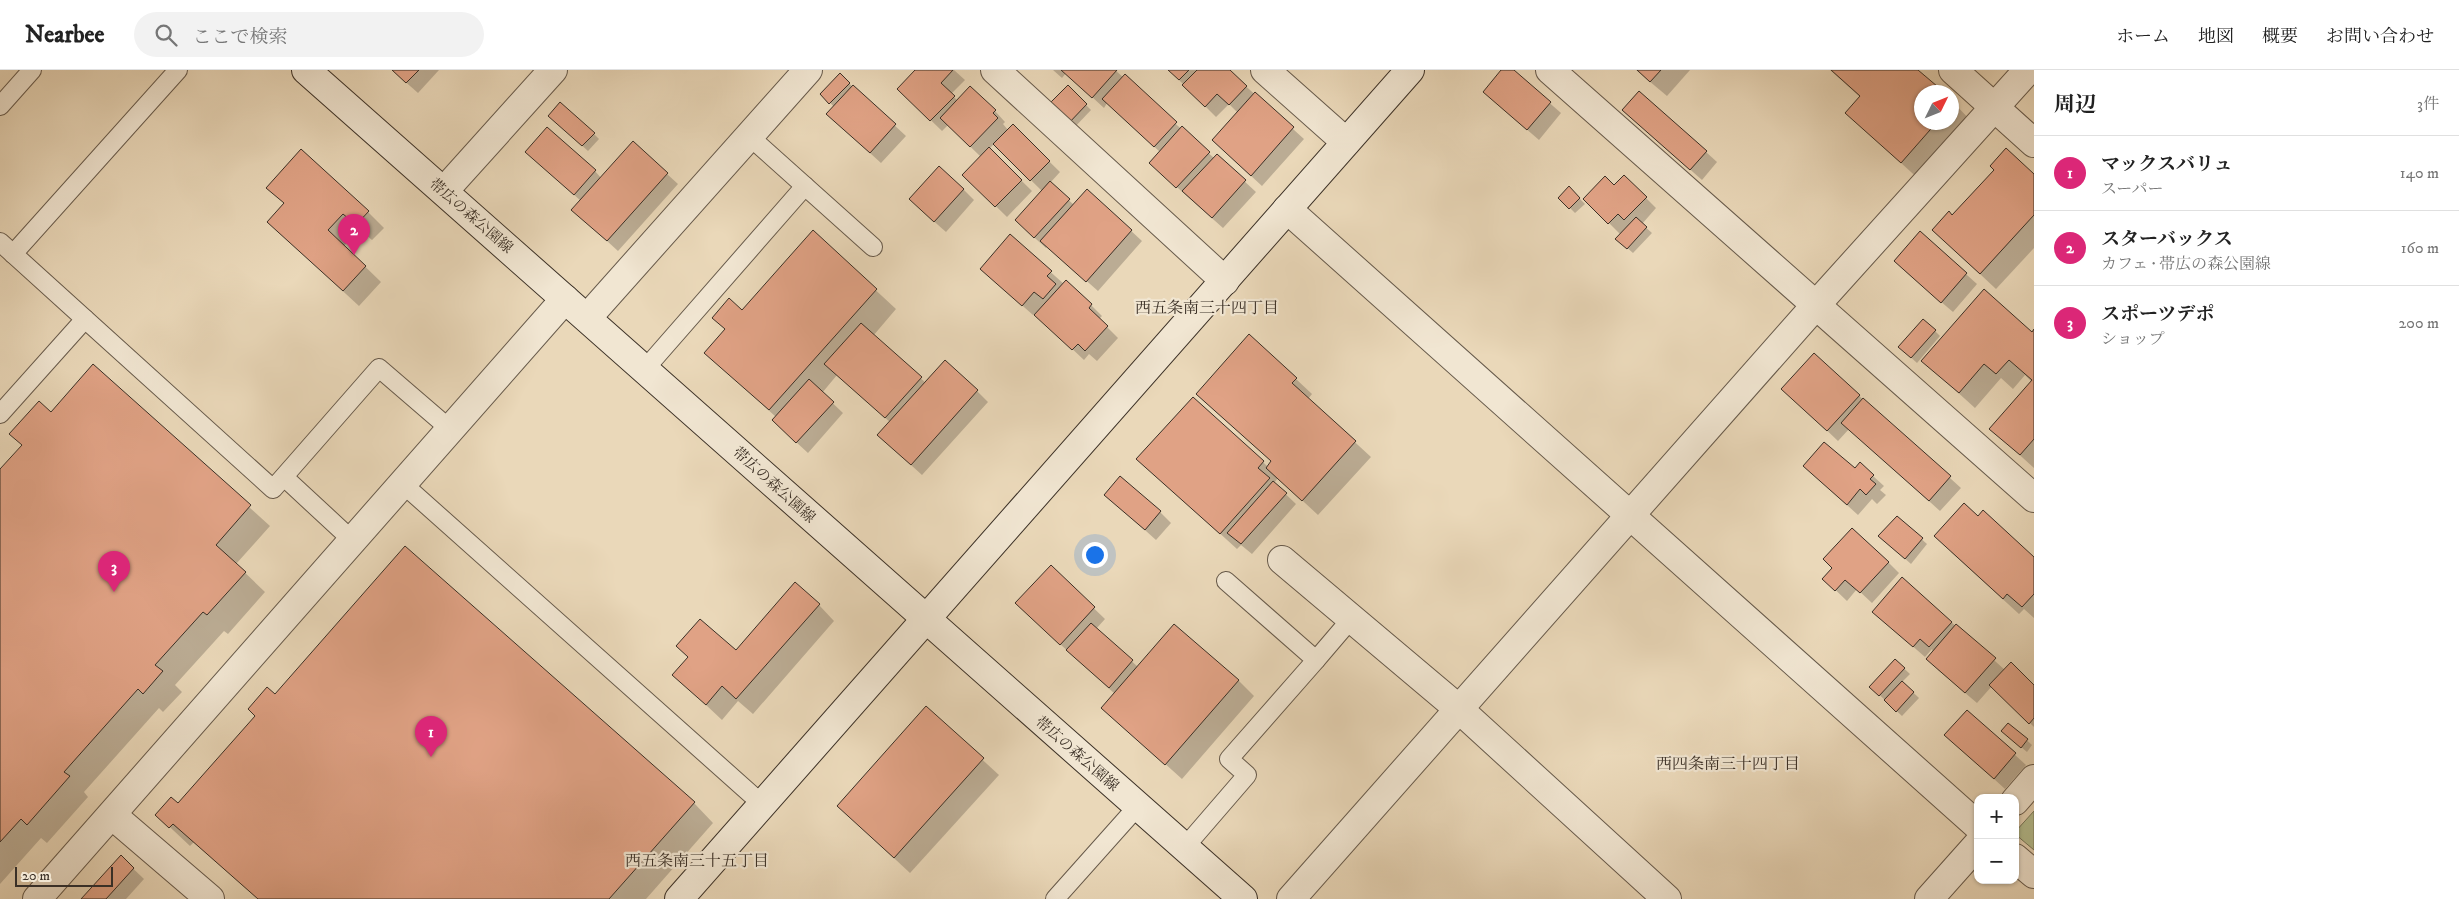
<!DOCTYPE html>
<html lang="ja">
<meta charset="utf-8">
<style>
body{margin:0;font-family:"IM FELL DW Pica","Noto Serif JP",serif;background:#f2f2f2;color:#222}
.controls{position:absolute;right:15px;bottom:15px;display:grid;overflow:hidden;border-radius:10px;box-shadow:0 1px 4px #0004}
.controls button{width:45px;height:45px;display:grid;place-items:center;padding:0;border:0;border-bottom:1px solid #e0e0e0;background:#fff;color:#222;font:25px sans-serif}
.compass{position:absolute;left:1914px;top:15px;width:45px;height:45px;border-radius:50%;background:#fff;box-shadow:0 1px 4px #0004;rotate:47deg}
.scale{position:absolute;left:15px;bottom:12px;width:98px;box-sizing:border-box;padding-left:5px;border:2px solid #3b3026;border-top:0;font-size:14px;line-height:18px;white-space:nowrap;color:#3b3026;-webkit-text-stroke:4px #f1e6d2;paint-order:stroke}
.you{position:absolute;left:1094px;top:484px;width:18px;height:18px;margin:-12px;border:4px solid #fff;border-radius:50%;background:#1a73e8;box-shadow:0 0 0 8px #1a73e833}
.badge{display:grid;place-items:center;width:32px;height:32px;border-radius:50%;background:#db2777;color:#fff;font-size:16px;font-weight:700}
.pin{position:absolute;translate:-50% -41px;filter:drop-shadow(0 1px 2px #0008)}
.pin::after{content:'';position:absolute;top:26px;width:18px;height:15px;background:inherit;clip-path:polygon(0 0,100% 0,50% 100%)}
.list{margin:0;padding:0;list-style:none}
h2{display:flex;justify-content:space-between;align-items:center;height:65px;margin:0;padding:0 20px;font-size:21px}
h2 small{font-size:16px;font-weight:400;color:#767676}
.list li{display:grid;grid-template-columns:32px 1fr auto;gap:15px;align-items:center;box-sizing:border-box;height:75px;padding:0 20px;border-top:1px solid #e0e0e0}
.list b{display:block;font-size:19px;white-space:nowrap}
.list p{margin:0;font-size:16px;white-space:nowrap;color:#767676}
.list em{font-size:16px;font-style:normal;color:#767676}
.icon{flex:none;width:28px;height:28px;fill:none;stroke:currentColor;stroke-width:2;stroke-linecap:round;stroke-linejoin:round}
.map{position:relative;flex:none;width:2034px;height:829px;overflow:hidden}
header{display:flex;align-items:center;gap:30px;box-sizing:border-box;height:70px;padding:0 25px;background:#fff;border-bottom:1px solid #e0e0e0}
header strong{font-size:24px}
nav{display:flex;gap:28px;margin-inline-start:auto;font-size:18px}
.search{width:350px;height:45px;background:#f2f2f2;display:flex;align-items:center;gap:12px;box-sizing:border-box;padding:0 18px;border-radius:28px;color:#767676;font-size:19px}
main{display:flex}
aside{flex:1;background:#fff}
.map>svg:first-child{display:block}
.green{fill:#b5bf91;stroke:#78785c}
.shadow{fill:#0003}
.building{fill:#e0a285;stroke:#3b3026}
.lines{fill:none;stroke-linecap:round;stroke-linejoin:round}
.lane-casing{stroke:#675a4b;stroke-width:20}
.street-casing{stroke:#675a4b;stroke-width:30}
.secondary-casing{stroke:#3b3026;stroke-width:30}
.lane{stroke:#f1e6d2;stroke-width:18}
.street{stroke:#f1e6d2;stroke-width:28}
.secondary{stroke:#f1e6d2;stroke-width:28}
.labels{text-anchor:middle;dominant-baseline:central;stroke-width:4.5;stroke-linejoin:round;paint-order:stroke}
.street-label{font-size:15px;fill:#3b3026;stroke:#f1e6d2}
.neighbourhood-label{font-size:16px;fill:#3b3026;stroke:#f1e6d2}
</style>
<header>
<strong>Nearbee</strong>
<div class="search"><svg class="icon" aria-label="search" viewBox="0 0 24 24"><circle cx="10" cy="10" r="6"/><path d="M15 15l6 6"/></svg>ここで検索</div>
<nav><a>ホーム</a><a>地図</a><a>概要</a><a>お問い合わせ</a></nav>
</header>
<main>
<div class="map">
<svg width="2034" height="829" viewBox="0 0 2034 829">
<rect width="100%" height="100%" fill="#ead8b9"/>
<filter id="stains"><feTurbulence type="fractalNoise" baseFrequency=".004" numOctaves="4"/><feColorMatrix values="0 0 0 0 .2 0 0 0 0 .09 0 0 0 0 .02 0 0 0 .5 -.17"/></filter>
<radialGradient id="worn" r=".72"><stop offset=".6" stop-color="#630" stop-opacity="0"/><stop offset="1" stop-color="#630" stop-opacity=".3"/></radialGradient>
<!-- green -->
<path class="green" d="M2034,741V780L2015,764V762Z"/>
<!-- shadow -->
<g class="shadow">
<path d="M392,0H439L418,23Z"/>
<path d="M917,0H954L965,10L951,24L958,31L995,41L1005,52L1003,54L1008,60L1013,56L1060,102L1050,113L1074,135L1087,120L1142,171L1098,221L1047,176L1046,178L1027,161L1042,121L994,74L989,79L1032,121L1007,147L964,105L981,87L948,55L942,61L909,29Z"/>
<path d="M1053,0H1115L1214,88L1217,86L1256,122L1223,158L1161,103L1160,82L1107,33L1104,38L1066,3L1062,8Z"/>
<path d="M1169,0H1228L1304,69L1262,116L1224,81L1238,43L1229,34L1216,47Z"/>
<path d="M1503,0H1512L1561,43L1539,70L1495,32Z"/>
<path d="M1636,0H1690L1667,26Z"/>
<path d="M1830,0H1916L1942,22H1922V52H1952V31L1973,53L1922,112L1846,43L1860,27Z"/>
<path d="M840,5L906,66L881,93L839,55L834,37L822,24Z"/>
<path d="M1068,17L1091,40L1073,59L1049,36Z"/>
<path d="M1634,50L1706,82L1717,92L1702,110Z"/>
<path d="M555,51L594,64L599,69L588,81Z"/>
<path d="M537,92L595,101L601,108L667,104L678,114L618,181L584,150L581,131Z"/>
<path d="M1995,100L2034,105V178L1996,219L1949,175L1952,147Z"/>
<path d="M1614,117L1646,128L1656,138L1642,154L1652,163L1633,183L1617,169L1621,165L1585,129Z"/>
<path d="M268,118L368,142L384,158L372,170L359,159L344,176L381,212L359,236L268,152L285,134Z"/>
<path d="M1569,118L1585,134L1575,143L1560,128Z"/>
<path d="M963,119L974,130L946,162L921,140Z"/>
<path d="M813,162L896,239L873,266L926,313L977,321L988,332L922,405L890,376L891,353L837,305L822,323L843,343L808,383L784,361L776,347L706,283L726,260L713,248L742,241Z"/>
<path d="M1920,163L1977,214L1953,242L1906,202Z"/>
<path d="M1010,166L1064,214L1066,212L1091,235L1102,246L1099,249L1118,268L1097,291L1089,284L1084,290L1035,244L1033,245L981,199Z"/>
<path d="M1935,261L1940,266L1917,293L1905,282Z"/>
<path d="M2034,261V398L1991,359L2032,312L2025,305L2013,319L2001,308L1975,338L1923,291Z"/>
<path d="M1814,285L1961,418L1940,441L1849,359L1838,371L1794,329Z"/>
<path d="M93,296L270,456L236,494L265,522L228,564L224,561L175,615L182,622L163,642L159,638L84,722L88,727L47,773L41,768L0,814V401Z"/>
<path d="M1296,309L1312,324L1308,329L1371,387L1318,445L1278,408L1274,413L1296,434L1252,484L1241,475L1237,479L1138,389L1263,392L1268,397L1272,392L1214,339Z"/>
<path d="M1804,396L1855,400L1873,406L1884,416L1880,420L1886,425L1877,434L1872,429L1858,445Z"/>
<path d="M1106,425L1160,442L1171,453L1156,470Z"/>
<path d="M1897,447L1927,474L1911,494L1885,471Z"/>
<path d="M1978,447L2034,489V548L2024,539L2019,544L1951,482Z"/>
<path d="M1888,492L1899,503L1872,533L1857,519L1847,531L1824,509Z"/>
<path d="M1051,497L1105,549L1096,559L1138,597L1238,610L1254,626L1182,709L1103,638L1115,624L1027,544Z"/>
<path d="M1903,509L2005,600L2034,616V657L1992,616L1977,633L1938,600L1932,579L1925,587L1885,552Z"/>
<path d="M819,535L834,551L753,644L738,631L722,650L674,605L736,581Z"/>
<path d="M1895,590L1910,604L1902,612L1919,628L1902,646L1871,617Z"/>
<path d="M275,626L694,733L713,753L646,829H258L194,772L190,776L157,745L178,735Z"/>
<path d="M926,638L999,705L910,803L838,736Z"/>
<path d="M1967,641L2026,695L2005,719L1946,665Z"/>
<path d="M2009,654L2032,675L2027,682L2008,666Z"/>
<path d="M121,787L144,809L126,829H82Z"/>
</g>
<!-- building -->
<g class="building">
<path d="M392,0H419L406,13Z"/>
<path d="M915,0H953L941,13L955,26L930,51L897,19Z"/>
<path d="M1061,0H1117L1092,28Z"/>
<path d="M1168,0H1189L1179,10Z"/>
<path d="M1197,0H1230L1247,16L1229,35L1217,24L1205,37L1182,15Z"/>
<path d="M1501,0H1514L1551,32L1527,60L1483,22Z"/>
<path d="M1637,0H1661L1650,12Z"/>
<path d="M1831,0H1918L1944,22H1922V52H1937L1901,93L1845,43L1860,26Z"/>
<path d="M840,3L850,13L829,34L820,24Z"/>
<path d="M1125,4L1177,52L1154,77L1102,29Z"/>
<path d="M853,15L896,54L870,83L826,44Z"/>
<path d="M1068,15L1087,34L1067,55L1047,36Z"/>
<path d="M970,16L996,40L993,43L998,48L970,77L940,48Z"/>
<path d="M1639,21L1707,81L1690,100L1622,40Z"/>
<path d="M1255,22L1294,57L1251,106L1212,70Z"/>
<path d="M560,32L595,63L582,76L548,46Z"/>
<path d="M1013,54L1050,91L1030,111L993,74Z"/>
<path d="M1182,56L1210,82L1176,118L1149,93Z"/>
<path d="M547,57L596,100L574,125L525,82Z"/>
<path d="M633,71L668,103L607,171L571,140Z"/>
<path d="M989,77L1022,110L995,137L962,105Z"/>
<path d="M2006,78L2034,104V145L1980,204L1932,160L1949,141L1952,145L1994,100L1990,96Z"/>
<path d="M301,79L369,141L356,155L343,144L328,160L366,196L343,221L267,152L284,133L266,118Z"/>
<path d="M1217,84L1246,110L1212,148L1182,121Z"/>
<path d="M939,96L964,119L934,152L909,129Z"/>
<path d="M1624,105L1647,127L1624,150L1618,144L1608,154L1583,129L1605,106L1614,115Z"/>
<path d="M1050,111L1070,129L1034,168L1015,150Z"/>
<path d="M1569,116L1580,128L1569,139L1558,128Z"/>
<path d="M1087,119L1132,160L1086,212L1040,171Z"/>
<path d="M1636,147L1647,157L1627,179L1615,169Z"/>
<path d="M813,160L877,219L769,340L704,283L725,259L712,248L729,228L742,240Z"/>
<path d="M1920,161L1967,203L1941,233L1894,191Z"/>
<path d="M1010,164L1052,201L1047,206L1056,214L1043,229L1034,222L1022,236L980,199Z"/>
<path d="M1066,210L1092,234L1089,238L1108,256L1085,281L1078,274L1072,280L1034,245Z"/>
<path d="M1984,219L2032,262L2034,259V369L2020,385L1989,359L2032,310L2009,290L1996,304L1984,294L1959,323L1921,291Z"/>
<path d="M1923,249L1936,260L1911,288L1898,277Z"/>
<path d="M861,253L922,307L885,348L824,294Z"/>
<path d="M1249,264L1297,308L1292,313L1356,371L1302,431L1266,398L1271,391L1196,324Z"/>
<path d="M1814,283L1860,325L1827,361L1781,319Z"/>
<path d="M945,290L978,320L911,395L877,365Z"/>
<path d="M93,294L251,435L216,475L246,502L207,545L203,542L155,595L163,601L143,624L138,619L64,702L70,706L27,755L21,749L0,772V399L22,375L9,364L39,331L51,342Z"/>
<path d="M809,309L834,332L796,373L772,350Z"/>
<path d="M1193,327L1264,391L1258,398L1270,408L1220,464L1136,389Z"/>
<path d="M1863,328L1951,406L1929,431L1841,353Z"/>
<path d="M1824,372L1855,398L1860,392L1874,405L1870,409L1876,414L1866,425L1860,419L1847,435L1803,396Z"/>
<path d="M1120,406L1161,441L1145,460L1104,425Z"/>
<path d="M1273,411L1287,423L1241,474L1227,463Z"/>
<path d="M1964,433L1978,446L1983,440L2034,487V524L2022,537L2007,524L2003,529L1934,466Z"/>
<path d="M1897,446L1923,468L1905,489L1878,466Z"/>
<path d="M1852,458L1889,492L1860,523L1845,510L1835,521L1822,509L1832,498L1823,489Z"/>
<path d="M405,476L695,732L609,829H258L173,754L169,758L155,745L171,727L178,733L255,646L248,639L267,617L275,624Z"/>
<path d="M1051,495L1095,537L1060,575L1015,533Z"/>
<path d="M1902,507L1952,552L1929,577L1920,569L1913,577L1872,542Z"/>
<path d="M795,512L820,534L736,629L722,616L706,635L672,605L688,587L676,576L700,549L736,580Z"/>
<path d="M1091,553L1133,590L1109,618L1066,580Z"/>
<path d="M1174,554L1239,610L1165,695L1101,638Z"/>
<path d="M1956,554L1996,588L1965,623L1926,589Z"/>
<path d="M1895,589L1905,598L1879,626L1869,617Z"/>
<path d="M2011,592L2034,615V648L2029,654L1989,615Z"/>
<path d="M1902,611L1914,622L1896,642L1884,630Z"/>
<path d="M926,636L984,688L894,788L837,736Z"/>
<path d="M1967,640L2016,683L1994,709L1944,665Z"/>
<path d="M2008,653L2028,669L2021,678L2001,661Z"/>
<path d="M121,785L134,798L106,829H81Z"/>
</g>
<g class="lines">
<defs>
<g id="lane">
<path d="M0,36L32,0"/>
<path d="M749,66L873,177"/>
<path d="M0,172L85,249L0,344"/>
<path d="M13,184L178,0"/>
<path d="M85,249L273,419L379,298L451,360"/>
<path d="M645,299L805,116"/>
<path d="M284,407L353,471"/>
<path d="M403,414L762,734"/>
<path d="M1316,590L1351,549"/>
<path d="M1184,778L1247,705L1229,689L1316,590L1226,511"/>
<path d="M1055,829L1137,737"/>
</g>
<g id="street">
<path d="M995,0L1225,211"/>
<path d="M1265,0L1346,72"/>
<path d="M1550,0L2034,428"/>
<path d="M1953,0L2034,73"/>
<path d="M444,121L553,0"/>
<path d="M1287,139L1978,756"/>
<path d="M587,248L808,0"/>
<path d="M1282,490L1460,640L1667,829"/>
<path d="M2015,731L2034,709"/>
<path d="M112,745L210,829"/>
<path d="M2015,788L2034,804"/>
<path d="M37,829L565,229"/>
<path d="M1291,829L1816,235L2028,0"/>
<path d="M1929,829L1978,774"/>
</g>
<g id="secondary">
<path d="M306,0L1243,829"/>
<path d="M679,829L1410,0"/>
</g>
</defs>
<!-- lane casing -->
<use href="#lane" class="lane-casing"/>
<!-- street casing -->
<use href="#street" class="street-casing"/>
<!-- secondary casing -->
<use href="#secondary" class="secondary-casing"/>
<!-- lane -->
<use href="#lane" class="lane"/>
<!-- street -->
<use href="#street" class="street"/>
<!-- secondary -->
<use href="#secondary" class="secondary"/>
</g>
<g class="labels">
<!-- street labels -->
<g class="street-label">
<text transform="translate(471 146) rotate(41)">帯広の森公園線</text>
<text transform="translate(774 415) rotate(42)">帯広の森公園線</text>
<text transform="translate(1077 684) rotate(41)">帯広の森公園線</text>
</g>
<!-- neighbourhood labels -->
<g class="neighbourhood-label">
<text x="1207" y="238">西五条南三十四丁目</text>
<text x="1728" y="694">西四条南三十四丁目</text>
<text x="697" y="791">西五条南三十五丁目</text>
</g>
</g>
<rect width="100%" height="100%" filter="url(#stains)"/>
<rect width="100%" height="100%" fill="url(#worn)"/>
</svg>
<div class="controls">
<button>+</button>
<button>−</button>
</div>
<svg class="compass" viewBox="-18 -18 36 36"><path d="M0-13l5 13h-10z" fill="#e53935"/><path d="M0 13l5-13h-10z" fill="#767676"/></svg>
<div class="scale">20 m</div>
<div class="you"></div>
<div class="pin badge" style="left:431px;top:687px">1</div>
<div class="pin badge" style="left:354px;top:185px">2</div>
<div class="pin badge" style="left:114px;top:522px">3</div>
</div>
<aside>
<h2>周辺<small>3件</small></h2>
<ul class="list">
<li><span class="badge">1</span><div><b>マックスバリュ</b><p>スーパー</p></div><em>140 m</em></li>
<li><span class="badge">2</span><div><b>スターバックス</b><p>カフェ · 帯広の森公園線</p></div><em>160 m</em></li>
<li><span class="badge">3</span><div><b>スポーツデポ</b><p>ショップ</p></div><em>200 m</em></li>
</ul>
</aside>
</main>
